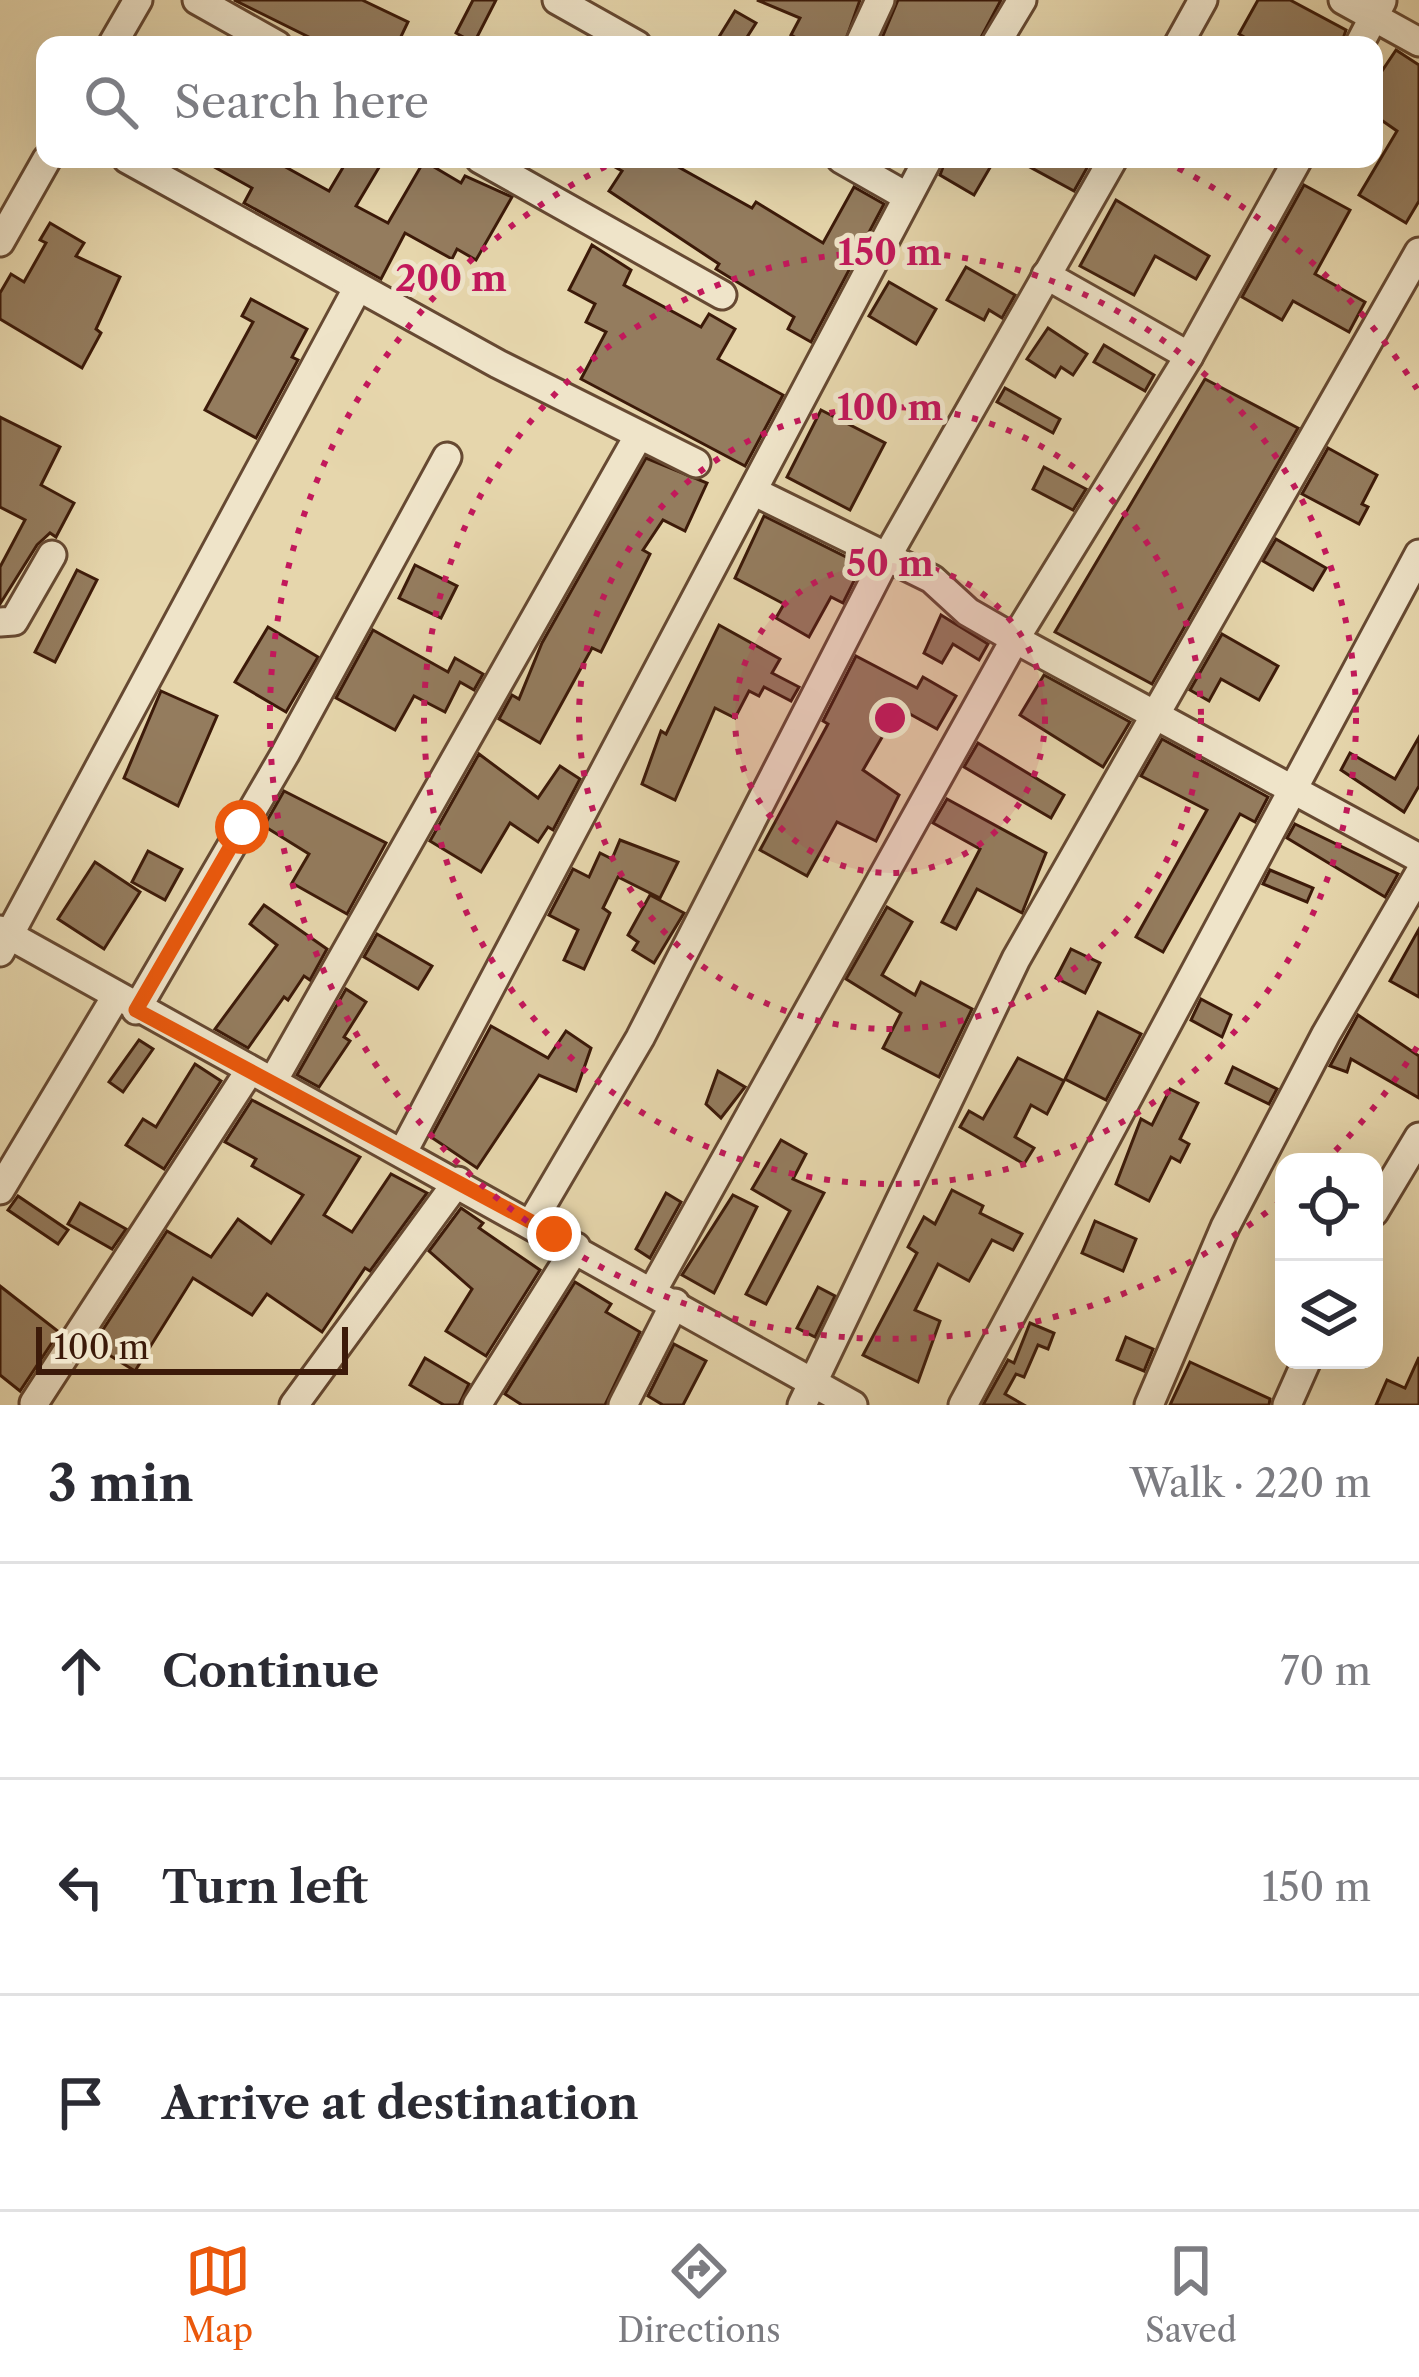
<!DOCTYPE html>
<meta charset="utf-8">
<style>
body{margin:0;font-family:"Libre Caslon Text",serif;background:#f2f2f3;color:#2b2b33}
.controls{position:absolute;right:36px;bottom:36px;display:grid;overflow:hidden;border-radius:24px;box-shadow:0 12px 48px #0002}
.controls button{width:108px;height:108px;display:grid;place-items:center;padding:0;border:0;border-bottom:3px solid #e1e1e2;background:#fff;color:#2b2b33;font:60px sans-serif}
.scale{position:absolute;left:36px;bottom:30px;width:312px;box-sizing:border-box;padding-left:12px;border:6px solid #3c1a09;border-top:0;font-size:33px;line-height:42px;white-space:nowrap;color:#3c1a09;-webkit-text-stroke:9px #efe4c9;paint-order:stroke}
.stop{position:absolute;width:36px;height:36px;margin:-27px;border:9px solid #ea580c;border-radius:50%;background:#fff}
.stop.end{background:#ea580c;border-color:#fff;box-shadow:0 3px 12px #0008}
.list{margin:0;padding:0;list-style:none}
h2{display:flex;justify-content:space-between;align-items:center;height:156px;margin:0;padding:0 48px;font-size:51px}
h2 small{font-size:39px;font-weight:400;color:#7c7c81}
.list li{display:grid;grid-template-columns:78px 1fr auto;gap:36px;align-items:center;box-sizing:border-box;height:216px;padding:0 48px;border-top:3px solid #e1e1e2}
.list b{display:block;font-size:45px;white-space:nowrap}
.list em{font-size:39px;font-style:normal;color:#7c7c81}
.icon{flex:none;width:66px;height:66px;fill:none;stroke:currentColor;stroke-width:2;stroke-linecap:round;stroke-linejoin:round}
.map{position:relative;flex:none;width:1419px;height:1405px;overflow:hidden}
.search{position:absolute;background:#fff;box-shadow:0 12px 48px #0002;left:36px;right:36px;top:36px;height:132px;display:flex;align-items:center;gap:30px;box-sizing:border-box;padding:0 42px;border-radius:24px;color:#7c7c81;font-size:45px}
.sheet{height:804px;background:#fff}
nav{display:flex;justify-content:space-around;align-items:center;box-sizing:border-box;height:168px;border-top:3px solid #e1e1e2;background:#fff;font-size:33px;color:#7c7c81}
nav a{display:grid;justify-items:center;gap:6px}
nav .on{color:#ea580c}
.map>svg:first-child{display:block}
.building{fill:#947c5e;stroke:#3c1a09;stroke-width:3}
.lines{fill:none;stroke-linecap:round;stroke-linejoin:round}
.minor-casing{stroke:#664932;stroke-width:33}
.minor{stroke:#efe4c9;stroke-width:27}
.route{stroke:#ea580c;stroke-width:15}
.ring{fill:none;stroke:#c2185b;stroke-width:6;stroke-dasharray:6 12}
.centre{fill:#c2185b;stroke:#efe4c9;stroke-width:6}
.ring-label{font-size:36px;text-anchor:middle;font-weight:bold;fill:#c2185b;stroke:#efe4c9;stroke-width:10;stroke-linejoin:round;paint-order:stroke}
</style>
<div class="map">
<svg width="1419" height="1405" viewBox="0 0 1419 1405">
<rect width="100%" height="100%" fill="#e6d6ac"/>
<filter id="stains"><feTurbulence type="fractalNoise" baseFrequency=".00167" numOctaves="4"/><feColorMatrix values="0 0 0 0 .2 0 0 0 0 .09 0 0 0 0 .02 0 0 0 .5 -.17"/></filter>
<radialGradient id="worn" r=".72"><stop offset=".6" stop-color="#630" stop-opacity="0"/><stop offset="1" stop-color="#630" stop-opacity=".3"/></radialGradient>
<!-- building -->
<g class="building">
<path d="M234,0H362L408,22L397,45H325Z"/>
<path d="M473,0H496L474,43L456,33Z"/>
<path d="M757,0H860L844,45H809L791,35L800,18Z"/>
<path d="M898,0H1001L977,45H879Z"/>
<path d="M1258,0H1290L1346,30L1341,45H1258L1239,34Z"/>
<path d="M735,11L756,23L742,45H714Z"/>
<path d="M1396,50L1419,65V201L1406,223L1359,195L1397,131L1374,115V83Z"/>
<path d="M200,159H271L329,191L348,159H384L356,206L388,223L424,161L461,183L465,176L512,197L476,260L457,249L452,259L405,233L381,279L244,203L252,188Z"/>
<path d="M601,159H664L752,208L756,202L823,243L854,187L884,204L811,342L788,329L794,317L716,269L719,264L609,191L622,171Z"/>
<path d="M946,159H995L974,195L940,175Z"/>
<path d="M1015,159H1092L1074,191Z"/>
<path d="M1304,185L1350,210L1315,274L1365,302L1349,332L1293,301L1282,320L1242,297Z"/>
<path d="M1116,200L1209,256L1196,279L1155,256L1134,295L1080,266Z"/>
<path d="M50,223L84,243L76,256L120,277L96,329L101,333L82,368L0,319V293L11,274L24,282L46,243L40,240Z"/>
<path d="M592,245L631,270L624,285L701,327L709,314L735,329L718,359L783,395L745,466L581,379L606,332L586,322L595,304L569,290Z"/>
<path d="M966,267L1015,295L1002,318L989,310L984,320L947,300Z"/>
<path d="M889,282L936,309L916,344L869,316Z"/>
<path d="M251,299L307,329L292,357L298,360L256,438L205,410L253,322L242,316Z"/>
<path d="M1048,328L1087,354L1073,375L1061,367L1055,377L1027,359Z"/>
<path d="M1104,345L1154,375L1145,391L1094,362Z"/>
<path d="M1205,379L1298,428L1152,684L1055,632Z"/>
<path d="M1005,388L1060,419L1053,433L997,402Z"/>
<path d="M821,410L885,443L850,510L787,477Z"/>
<path d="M0,417L60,447L41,485L74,503L56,537L50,533L37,545L0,604V567L25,520L0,507Z"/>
<path d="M1328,448L1377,475L1362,504L1368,507L1359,524L1302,494Z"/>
<path d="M646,458L707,483L685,531L663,520L643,550L650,554L601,652L592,648L540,743L499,719L512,695L519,699L542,643Z"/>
<path d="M1044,467L1086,489L1073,510L1033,489Z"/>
<path d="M764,516L862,565L843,603L831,597L809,637L776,618L784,604L735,578Z"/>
<path d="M1276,539L1326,568L1313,590L1263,561Z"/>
<path d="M415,565L457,586L441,618L399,598Z"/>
<path d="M77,570L97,580L55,662L35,652Z"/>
<path d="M941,615L988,644L979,660L953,644L942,663L924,653Z"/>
<path d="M719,625L780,659L772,673L799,687L791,701L764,687L759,696L749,691L735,718L715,708L675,800L642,784L661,731L666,734Z"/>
<path d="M268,627L318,657L286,712L235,682Z"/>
<path d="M373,630L448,672L455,658L483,674L474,690L460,682L445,712L414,696L395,730L336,698Z"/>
<path d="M1222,634L1278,666L1259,700L1221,679L1209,701L1190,690Z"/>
<path d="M856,656L917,688L923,677L956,696L937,729L899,708L863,770L899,795L876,841L837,822L807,876L760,850L828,724L823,721Z"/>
<path d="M1044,675L1130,722L1103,767L1020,715Z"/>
<path d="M161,691L217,716L178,806L124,778Z"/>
<path d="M1419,737V786L1404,812L1341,770L1350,753L1395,779Z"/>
<path d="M1162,739L1268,797L1255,822L1240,814L1163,952L1136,937L1207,810L1141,776Z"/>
<path d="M978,743L1064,795L1051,818L964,767Z"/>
<path d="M479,754L538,798L560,766L580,779L553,830L548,827L538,842L510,823L481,872L430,841Z"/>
<path d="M284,791L386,843L347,914L292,883L309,854L264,826Z"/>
<path d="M947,799L1046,853L1022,913L977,889L956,929L942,922L980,849L933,823Z"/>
<path d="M1295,824L1398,874L1385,897L1287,838Z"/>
<path d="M620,840L678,862L660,898L618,877L603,908L610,913L584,969L564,960L578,930L549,915L573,869L589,877L600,853L612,859Z"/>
<path d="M148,851L182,869L165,900L132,882Z"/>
<path d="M95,862L140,892L104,949L58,919Z"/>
<path d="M1270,870L1313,888L1307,902L1263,884Z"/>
<path d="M650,895L684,913L654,963L633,950L638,942L628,935Z"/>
<path d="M264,905L327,949L310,980L304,976L288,1000L284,997L248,1048L215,1029L277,945L250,924Z"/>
<path d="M887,907L912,922L882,975L915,995L921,982L972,1009L939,1077L883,1048L901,1013L846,979Z"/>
<path d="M1419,929V997L1390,981Z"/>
<path d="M377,934L432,966L418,989L364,957Z"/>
<path d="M1071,949L1100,963L1085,993L1056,978Z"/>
<path d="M346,989L366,1002L344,1037L350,1041L319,1087L297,1075Z"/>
<path d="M1201,999L1231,1015L1222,1037L1191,1020Z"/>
<path d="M1098,1012L1141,1034L1106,1100L1065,1079Z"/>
<path d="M1358,1015L1419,1056V1098L1351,1059L1347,1072L1330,1066Z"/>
<path d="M491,1026L548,1058L566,1031L591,1048L576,1091L539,1075L477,1168L431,1137Z"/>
<path d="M139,1040L153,1049L123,1092L109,1082Z"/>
<path d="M1018,1058L1064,1081L1047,1114L1031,1105L1015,1137L1034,1148L1024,1164L960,1127L969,1111L983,1119Z"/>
<path d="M195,1064L221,1081L164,1169L126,1145L143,1119L156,1127Z"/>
<path d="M1233,1067L1277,1089L1269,1104L1226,1083Z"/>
<path d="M718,1071L745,1087L721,1118L706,1104Z"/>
<path d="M1170,1089L1198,1103L1180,1139L1189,1144L1180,1162L1171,1157L1149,1201L1116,1184L1141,1119L1152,1125Z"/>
<path d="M252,1100L360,1157L324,1215L352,1232L391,1174L427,1193L370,1271L365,1268L322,1332L267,1294L252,1315L193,1278L135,1371L93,1345L167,1231L211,1257L238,1219L271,1243L303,1195L252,1166L256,1159L225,1142Z"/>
<path d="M781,1140L806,1154L793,1179L824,1193L766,1304L746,1294L790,1211L752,1189Z"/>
<path d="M952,1190L983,1206L980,1213L1022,1234L1013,1250L992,1240L969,1281L938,1264L915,1310L940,1321L918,1382L863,1355L917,1253L908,1247L924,1217L935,1224Z"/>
<path d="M666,1193L681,1202L650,1258L636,1249Z"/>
<path d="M733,1195L757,1207L714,1293L682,1275Z"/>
<path d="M18,1196L68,1230L58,1244L8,1210Z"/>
<path d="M80,1203L126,1229L112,1249L68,1224Z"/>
<path d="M461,1208L483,1223L479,1228L540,1270L486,1356L446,1331L472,1289L429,1251Z"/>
<path d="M1095,1221L1136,1239L1123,1271L1082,1253Z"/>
<path d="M575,1282L611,1304L606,1312L640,1332L605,1405H522L505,1394Z"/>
<path d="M0,1286L59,1332L20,1391L0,1375Z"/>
<path d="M818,1287L835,1296L815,1337L797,1328Z"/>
<path d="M1030,1323L1054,1333L1048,1349L1038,1345L1024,1377L1016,1374L1005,1394L1024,1405H983L1008,1360L1014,1363Z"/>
<path d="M1126,1337L1153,1349L1144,1371L1117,1360Z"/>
<path d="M674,1344L706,1361L683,1405H663L648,1396Z"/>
<path d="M1419,1357V1405H1376L1387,1380L1405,1388Z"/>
<path d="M425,1358L469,1384L459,1405H444L410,1385Z"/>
<path d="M1190,1362L1270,1399L1269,1405H1170Z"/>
</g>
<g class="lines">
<defs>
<g id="minor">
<path d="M197,0L277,45"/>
<path d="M557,0L637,45"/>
<path d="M1343,0L1419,42"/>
<path d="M861,41L880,0"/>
<path d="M112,45L138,0"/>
<path d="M995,45L1022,0"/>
<path d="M1178,45L1203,0"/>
<path d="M1359,45L1382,1"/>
<path d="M127,159L498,364L696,463"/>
<path d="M480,159L722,295"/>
<path d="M841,159L906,196"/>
<path d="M0,242L47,159"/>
<path d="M1046,275L1189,356"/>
<path d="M753,491L932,579L968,612L1015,639L1419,858"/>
<path d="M0,622L14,621L52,555"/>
<path d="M0,930L853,1405"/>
<path d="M0,952L357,289"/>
<path d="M136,1010L285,754L447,457"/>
<path d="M273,1081L639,435"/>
<path d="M404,1150L928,159"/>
<path d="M0,1190L115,998"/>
<path d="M1374,1212L1419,1137"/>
<path d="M532,1222L640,1038L886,558L1113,159"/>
<path d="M653,1290L1015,639L1189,356L1298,159"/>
<path d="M34,1403L250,1070"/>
<path d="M294,1405L458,1181"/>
<path d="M477,1405L576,1247"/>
<path d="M623,1405L675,1303"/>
<path d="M802,1405L1016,959L1419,252"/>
<path d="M963,1405L1419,554"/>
<path d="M1149,1405L1225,1227L1326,1034L1419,874"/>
<path d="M1287,1405L1307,1360"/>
</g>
</defs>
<!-- minor casing -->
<use href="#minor" class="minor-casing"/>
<!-- minor -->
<use href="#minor" class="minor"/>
</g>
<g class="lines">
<!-- route -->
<path class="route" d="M242,827L136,1010L554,1234"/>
</g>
<!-- distance rings -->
<circle cx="890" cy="718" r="155" fill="#c2185b" fill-opacity=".12"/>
<g class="ring">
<circle cx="890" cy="718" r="155"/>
<circle cx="890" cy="718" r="311"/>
<circle cx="890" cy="718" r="466"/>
<path d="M1417 1047A621 621 0 0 1 1325 1161M1281 1201A621 621 0 1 1 618 160M1162 160A621 621 0 0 1 1417 389"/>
</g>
<circle cx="890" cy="718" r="18" class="centre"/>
<g class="ring-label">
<text x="890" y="265">150 m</text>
<text x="451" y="291">200 m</text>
<text x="890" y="420">100 m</text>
<text x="890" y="576">50 m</text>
</g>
<rect width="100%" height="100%" filter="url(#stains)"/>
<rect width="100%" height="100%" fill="url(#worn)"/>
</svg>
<div class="controls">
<button><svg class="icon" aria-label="locate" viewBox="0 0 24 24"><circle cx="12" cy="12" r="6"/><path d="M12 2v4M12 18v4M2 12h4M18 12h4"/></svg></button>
<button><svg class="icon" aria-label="layers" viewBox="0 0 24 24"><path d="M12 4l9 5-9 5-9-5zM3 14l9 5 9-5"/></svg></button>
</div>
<div class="scale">100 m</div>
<div class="stop" style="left:242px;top:827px"></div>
<div class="stop end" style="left:554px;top:1234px"></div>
<div class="search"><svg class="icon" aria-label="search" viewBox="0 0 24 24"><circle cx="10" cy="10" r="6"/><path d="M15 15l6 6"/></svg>Search here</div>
</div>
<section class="sheet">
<h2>3 min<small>Walk · 220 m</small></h2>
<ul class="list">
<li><svg class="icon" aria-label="ahead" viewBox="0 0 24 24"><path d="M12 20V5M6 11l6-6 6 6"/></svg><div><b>Continue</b></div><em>70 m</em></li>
<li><svg class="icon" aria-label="left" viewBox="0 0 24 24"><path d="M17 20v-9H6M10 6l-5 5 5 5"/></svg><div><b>Turn left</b></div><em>150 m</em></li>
<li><svg class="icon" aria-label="arrive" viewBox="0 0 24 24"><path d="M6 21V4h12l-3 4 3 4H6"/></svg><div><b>Arrive at destination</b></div></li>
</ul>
</section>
<nav>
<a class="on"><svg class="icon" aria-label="map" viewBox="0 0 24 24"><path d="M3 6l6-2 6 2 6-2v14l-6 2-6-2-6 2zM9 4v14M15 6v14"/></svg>Map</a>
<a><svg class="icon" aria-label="directions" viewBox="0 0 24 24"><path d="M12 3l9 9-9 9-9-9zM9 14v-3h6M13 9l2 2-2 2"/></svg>Directions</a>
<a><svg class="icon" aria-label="saved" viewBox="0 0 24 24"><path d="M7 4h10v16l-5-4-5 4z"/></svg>Saved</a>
</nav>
